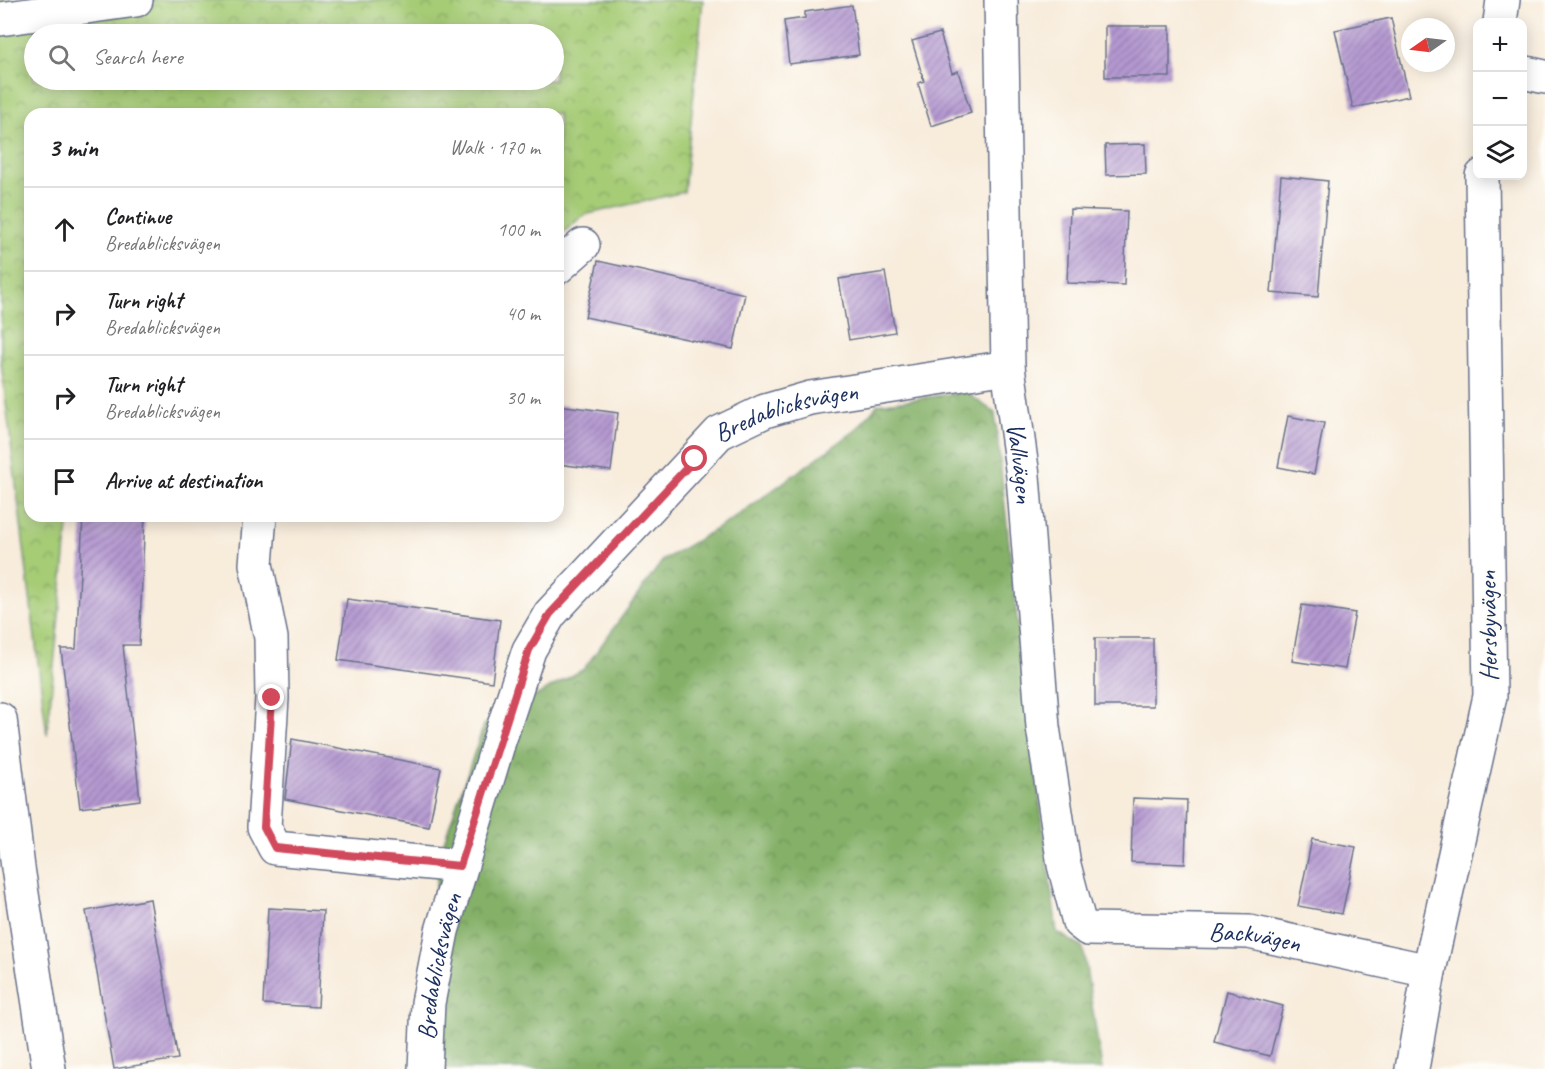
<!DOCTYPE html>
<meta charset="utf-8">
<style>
body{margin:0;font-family:Caveat,sans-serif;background:#f2f2f2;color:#202124}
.controls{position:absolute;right:18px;top:18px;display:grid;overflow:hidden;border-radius:12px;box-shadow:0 3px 15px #0003}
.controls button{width:54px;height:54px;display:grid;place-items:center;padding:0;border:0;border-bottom:2px solid #e0e0e0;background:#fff;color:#202124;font:30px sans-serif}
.compass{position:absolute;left:1401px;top:18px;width:54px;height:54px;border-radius:50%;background:#fff;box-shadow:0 3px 15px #0003;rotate:256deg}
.stop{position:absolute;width:18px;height:18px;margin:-14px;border:4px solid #d1495b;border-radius:50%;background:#fff}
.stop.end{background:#d1495b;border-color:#fff;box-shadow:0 2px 6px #0008}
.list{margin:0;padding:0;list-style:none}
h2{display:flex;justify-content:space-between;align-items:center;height:78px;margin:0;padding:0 24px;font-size:26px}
h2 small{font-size:20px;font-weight:400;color:#757577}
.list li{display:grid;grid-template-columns:39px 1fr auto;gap:18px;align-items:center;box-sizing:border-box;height:84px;padding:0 24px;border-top:2px solid #e0e0e0}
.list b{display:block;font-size:22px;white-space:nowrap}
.list p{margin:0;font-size:20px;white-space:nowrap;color:#757577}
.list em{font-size:20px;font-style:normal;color:#757577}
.icon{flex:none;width:33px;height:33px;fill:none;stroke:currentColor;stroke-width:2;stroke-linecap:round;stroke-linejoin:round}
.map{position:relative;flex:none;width:1545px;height:1069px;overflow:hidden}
.search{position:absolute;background:#fff;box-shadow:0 3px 15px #0003;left:24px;top:24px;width:540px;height:66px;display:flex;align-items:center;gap:15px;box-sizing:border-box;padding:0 21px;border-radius:33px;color:#757577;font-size:22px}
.panel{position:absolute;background:#fff;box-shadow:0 3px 15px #0003;left:24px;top:108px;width:540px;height:414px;border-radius:18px}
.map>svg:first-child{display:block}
.forest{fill:url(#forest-crowns);stroke:#507062;stroke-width:1.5}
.park{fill:url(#park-crowns);stroke:#607e6a;stroke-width:1.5;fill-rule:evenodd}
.building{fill:url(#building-hatch)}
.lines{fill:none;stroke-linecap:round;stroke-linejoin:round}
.minor-casing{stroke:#68718a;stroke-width:36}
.minor{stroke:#fff;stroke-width:33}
.route{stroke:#d1495b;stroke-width:8}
.labels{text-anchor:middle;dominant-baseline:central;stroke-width:4.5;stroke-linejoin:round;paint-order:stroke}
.street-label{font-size:26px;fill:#1b2f5e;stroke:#fdfcf7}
</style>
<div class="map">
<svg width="1545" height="1069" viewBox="0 0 1545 1069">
<defs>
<pattern id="forest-crowns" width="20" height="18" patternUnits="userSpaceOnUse" patternTransform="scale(1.5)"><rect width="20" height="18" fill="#84b067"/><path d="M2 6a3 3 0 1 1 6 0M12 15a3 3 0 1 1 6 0" fill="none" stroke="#6b9058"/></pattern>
<pattern id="park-crowns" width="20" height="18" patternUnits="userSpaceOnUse" patternTransform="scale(1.5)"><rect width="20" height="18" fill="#a6cc76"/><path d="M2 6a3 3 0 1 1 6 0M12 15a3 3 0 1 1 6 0" fill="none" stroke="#86a664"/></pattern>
<pattern id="building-hatch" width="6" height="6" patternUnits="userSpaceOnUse" patternTransform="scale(1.5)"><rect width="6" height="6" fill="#b498d0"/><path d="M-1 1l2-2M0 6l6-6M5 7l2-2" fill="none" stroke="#927cac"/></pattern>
</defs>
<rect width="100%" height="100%" fill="#fdfcf7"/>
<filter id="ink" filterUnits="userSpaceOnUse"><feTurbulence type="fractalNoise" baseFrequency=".0167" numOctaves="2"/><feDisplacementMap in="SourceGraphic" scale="12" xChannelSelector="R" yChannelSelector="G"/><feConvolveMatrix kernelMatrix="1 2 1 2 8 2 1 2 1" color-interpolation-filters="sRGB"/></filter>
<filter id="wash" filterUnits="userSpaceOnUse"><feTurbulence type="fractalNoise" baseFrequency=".008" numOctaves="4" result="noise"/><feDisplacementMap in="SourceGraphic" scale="24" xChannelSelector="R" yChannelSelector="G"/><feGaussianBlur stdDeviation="1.35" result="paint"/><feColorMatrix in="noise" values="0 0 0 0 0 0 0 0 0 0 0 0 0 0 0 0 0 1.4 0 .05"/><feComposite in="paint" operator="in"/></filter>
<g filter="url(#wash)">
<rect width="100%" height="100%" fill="#f8ecdb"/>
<!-- forest -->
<path class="forest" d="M966,392L995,413L1023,674L1057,932L1083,948L1102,1069H414L440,853L484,725L584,669L663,560L730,521L856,430L878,404Z"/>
<!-- park -->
<path class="park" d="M0,0H703L684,192L584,215L558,237V114H30V516H69L47,735L1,362ZM34,34H554V80H34Z"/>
<g id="blocks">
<!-- building -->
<g class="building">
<path d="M852,5L859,55L789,64L784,21L805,18V12Z"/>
<path d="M1391,18L1409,96L1353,108L1335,30Z"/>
<rect x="1105" y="26" width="65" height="51"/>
<path d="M940,33L952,73L958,71L971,113L931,126L918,83L924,81L912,41Z"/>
<path d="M1145,144L1146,174L1106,175L1105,145Z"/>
<path d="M1281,176L1328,181L1318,297L1271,293Z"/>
<path d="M1070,209L1127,211L1124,285L1067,283Z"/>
<path d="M598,261L745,294L733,349L585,317Z"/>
<path d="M885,272L895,332L849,340L839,279Z"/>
<path d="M558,405L618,413L611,471L558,464Z"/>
<path d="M1288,416L1324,423L1314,474L1278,467Z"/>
<path d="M83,516H145L139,645H123L140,800L80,808L61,649H76Z"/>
<path d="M347,599L500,620L492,682L338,660Z"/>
<path d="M1302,605L1355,613L1345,669L1292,661Z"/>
<rect x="1095" y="638" width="58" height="68"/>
<path d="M292,739L441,768L429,827L285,799Z"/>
<path d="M1133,798L1187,800L1185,864L1131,862Z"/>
<path d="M1312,839L1356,847L1342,914L1298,906Z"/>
<path d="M150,899L178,1059L114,1069L86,911Z"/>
<path d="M268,908L323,911L318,1007L263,1004Z"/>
<path d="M1227,991L1283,1006L1270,1056L1214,1042Z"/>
</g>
</g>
</g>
<g filter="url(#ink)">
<use href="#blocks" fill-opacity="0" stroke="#68718a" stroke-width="1.5"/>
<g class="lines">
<defs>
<g id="minor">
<path id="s1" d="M1001,0L1008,367L1023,476L1043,727L1064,865L1079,922L1088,929L1249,932L1429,971"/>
<path d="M0,19L136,0"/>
<path d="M1500,22L1503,0"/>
<path d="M1522,72L1545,77"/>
<path d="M558,267L583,245"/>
<path d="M260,516L256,564L271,638L272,698L264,827L275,848L460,866"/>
<path d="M0,719L18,868L49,1069"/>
<path id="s2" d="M425,1069L428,1003L442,931L499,741L529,650L550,614L719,433L765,411L810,398L1008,367"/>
<path d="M1412,1069L1429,971L1490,696L1482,176"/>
</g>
</defs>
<!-- minor casing -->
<use href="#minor" class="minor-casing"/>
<!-- minor -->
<use href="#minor" class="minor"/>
</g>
</g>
<g class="lines" filter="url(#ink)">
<!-- route -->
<path class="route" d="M272,698L264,827L275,848L460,866L529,650L550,614L695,459"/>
</g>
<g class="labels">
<!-- street labels -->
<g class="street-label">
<text stroke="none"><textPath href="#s2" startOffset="794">Bredablicksvägen</textPath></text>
<text stroke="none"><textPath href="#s1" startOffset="464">Vallvägen</textPath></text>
<text transform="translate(1488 626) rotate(-91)">Hersbyvägen</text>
<text stroke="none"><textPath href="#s1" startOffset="1106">Backvägen</textPath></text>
<text stroke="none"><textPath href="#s2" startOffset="104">Bredablicksvägen</textPath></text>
</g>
</g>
</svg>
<div class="controls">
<button>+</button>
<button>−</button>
<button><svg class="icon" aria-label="layers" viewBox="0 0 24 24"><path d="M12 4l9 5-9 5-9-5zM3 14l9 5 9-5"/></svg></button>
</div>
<svg class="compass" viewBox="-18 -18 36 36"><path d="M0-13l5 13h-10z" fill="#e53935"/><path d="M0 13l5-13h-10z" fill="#757577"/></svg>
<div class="stop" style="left:695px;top:459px"></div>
<div class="stop end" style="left:272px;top:698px"></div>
<div class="search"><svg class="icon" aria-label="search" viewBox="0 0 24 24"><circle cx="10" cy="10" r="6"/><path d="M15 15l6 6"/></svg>Search here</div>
<section class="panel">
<h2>3 min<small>Walk · 170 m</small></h2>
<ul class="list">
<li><svg class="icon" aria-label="ahead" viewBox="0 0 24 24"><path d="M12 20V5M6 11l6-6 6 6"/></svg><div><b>Continue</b><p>Bredablicksvägen</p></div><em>100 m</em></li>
<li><svg class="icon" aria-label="right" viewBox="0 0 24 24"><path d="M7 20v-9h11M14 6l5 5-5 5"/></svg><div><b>Turn right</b><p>Bredablicksvägen</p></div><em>40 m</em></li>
<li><svg class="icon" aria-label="right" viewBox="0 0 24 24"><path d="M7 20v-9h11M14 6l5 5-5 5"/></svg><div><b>Turn right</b><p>Bredablicksvägen</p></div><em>30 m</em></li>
<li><svg class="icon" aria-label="arrive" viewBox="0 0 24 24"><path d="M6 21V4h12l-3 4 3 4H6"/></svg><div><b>Arrive at destination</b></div></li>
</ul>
</section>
</div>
